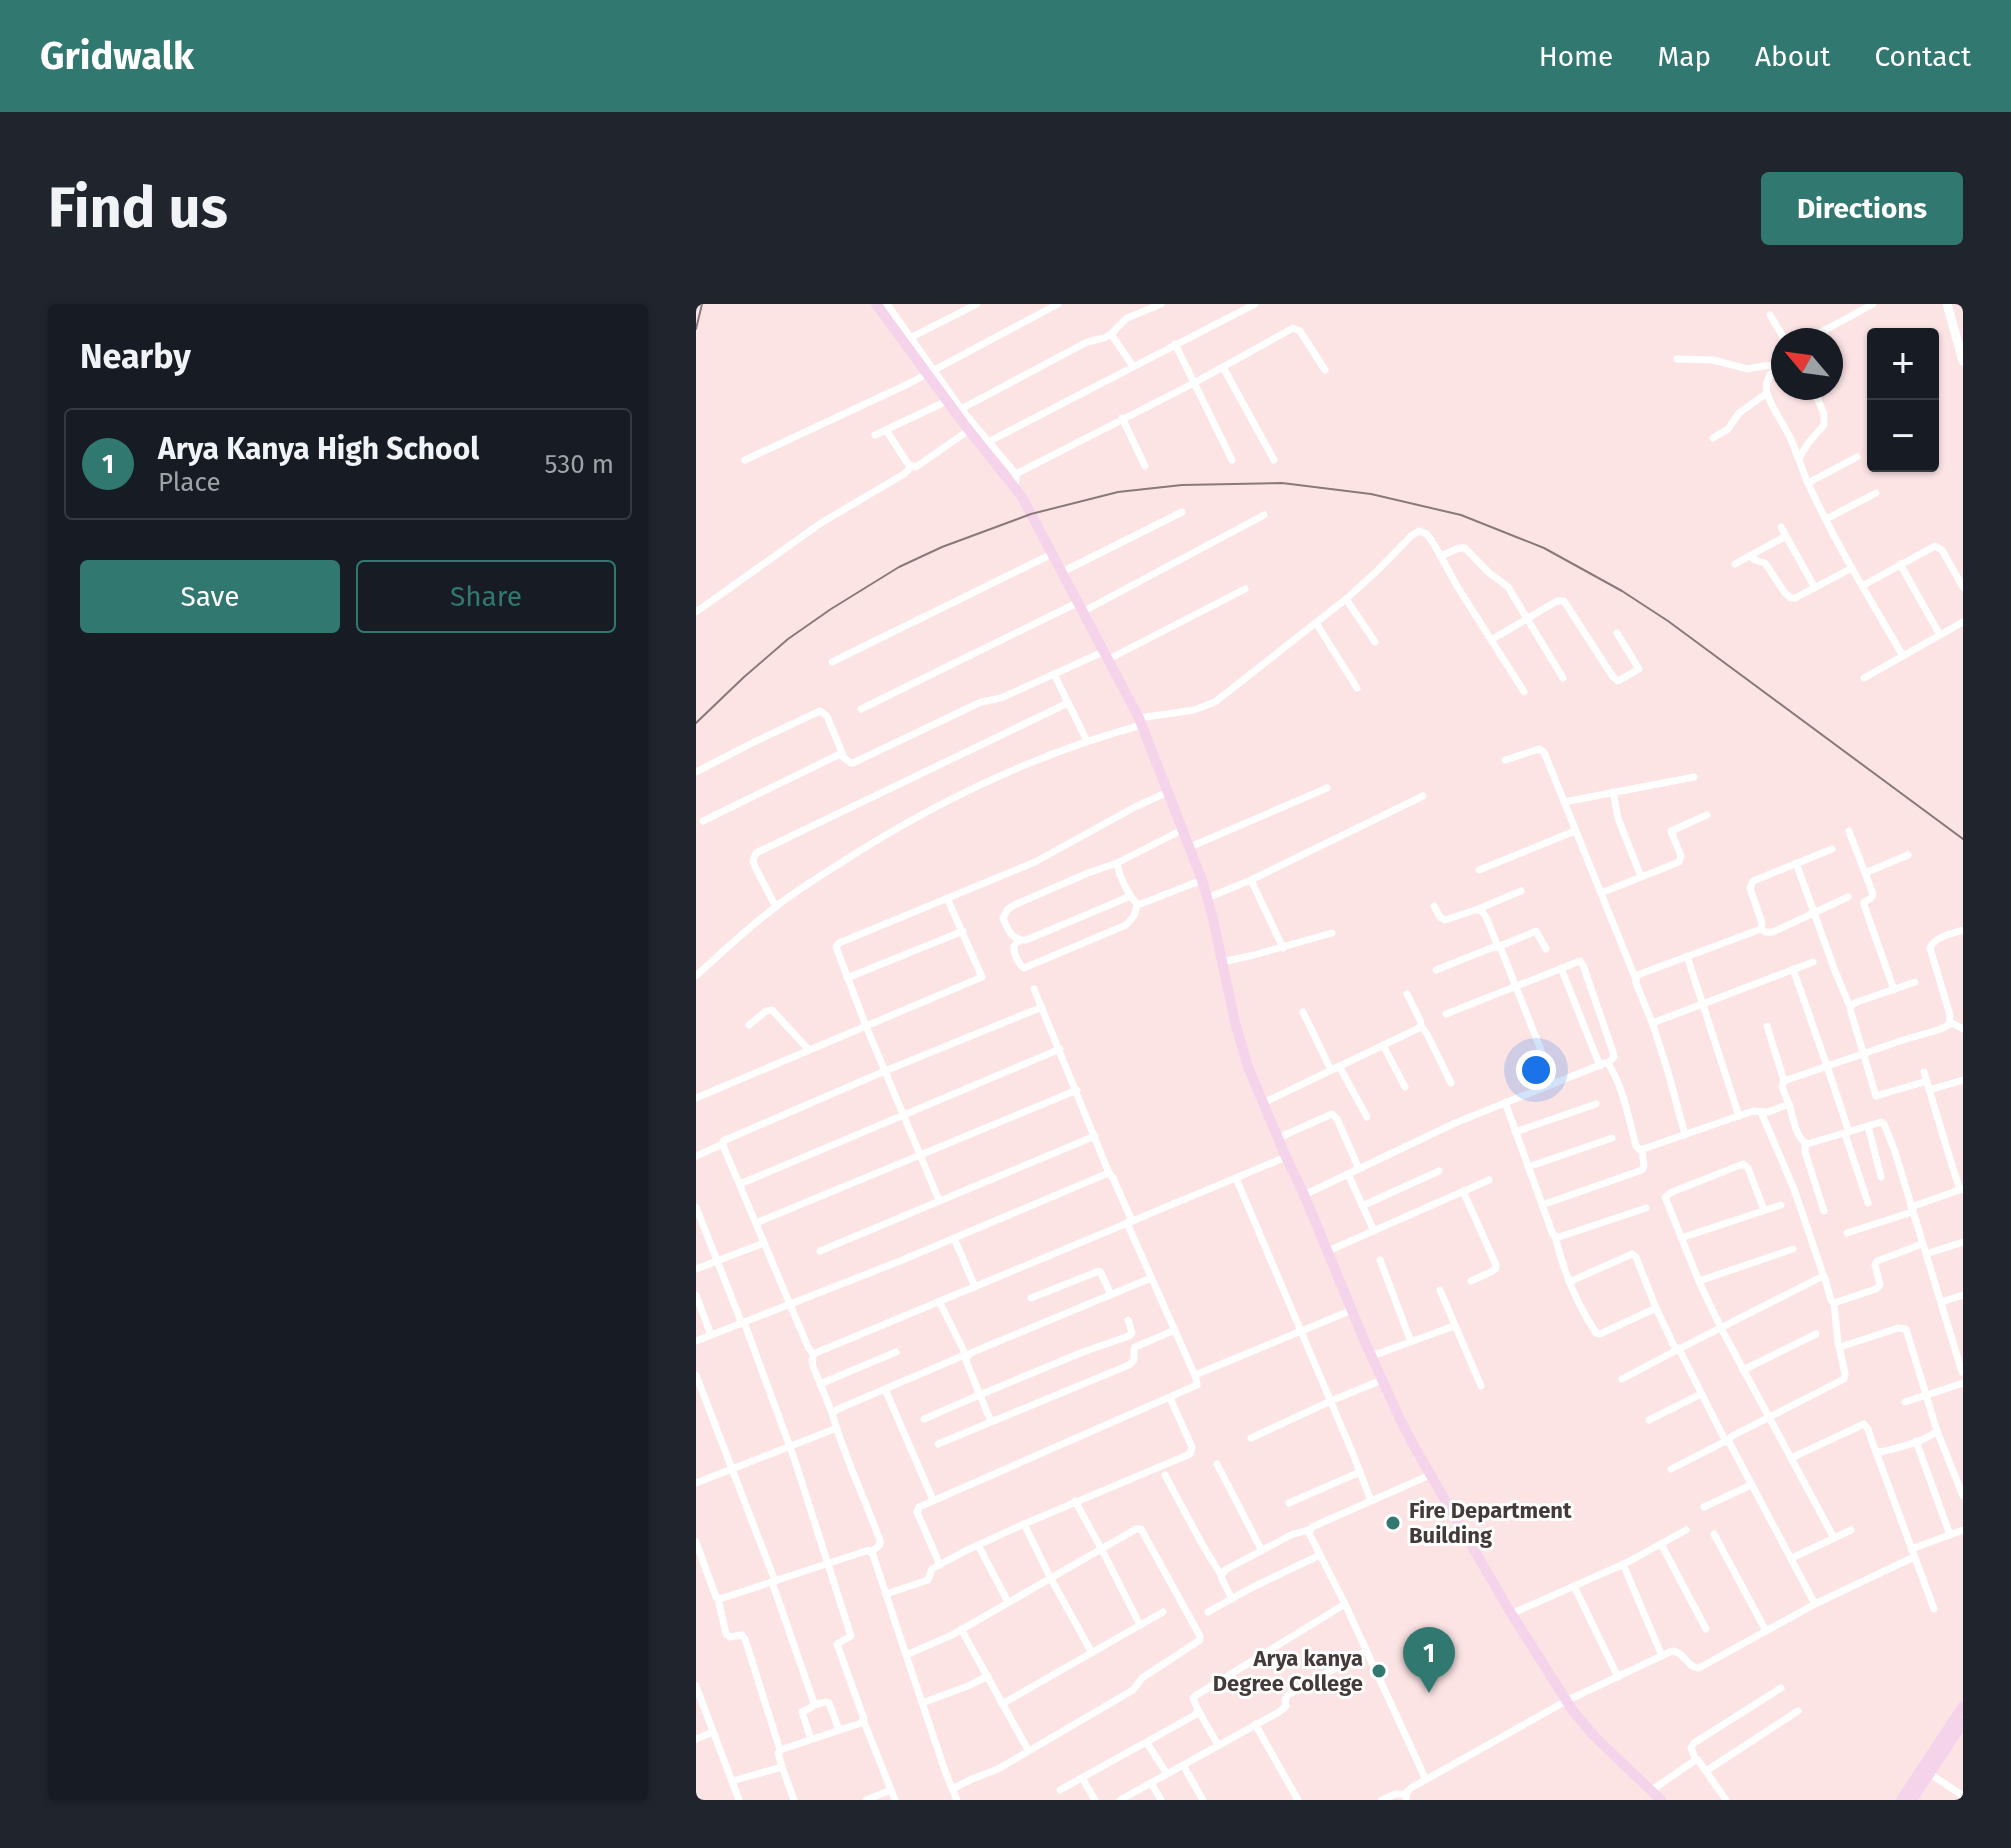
<!DOCTYPE html>
<meta charset="utf-8">
<style>
body{margin:0;font-family:"Fira Sans",sans-serif;background:#20242c;color:#f1f3f6}
.controls{position:absolute;right:24px;top:24px;display:grid;overflow:hidden;border-radius:8px;box-shadow:0 2px 6px #0004}
.controls button{width:72px;height:72px;display:grid;place-items:center;padding:0;border:0;border-bottom:2px solid #363941;background:#171b24;color:#f1f3f6;font:40px sans-serif}
.compass{position:absolute;left:1075px;top:24px;width:72px;height:72px;border-radius:50%;background:#171b24;box-shadow:0 2px 6px #0004;rotate:299deg}
.you{position:absolute;left:840px;top:766px;width:28px;height:28px;margin:-20px;border:6px solid #fff;border-radius:50%;background:#1a73e8;box-shadow:0 0 0 12px #1a73e833}
.badge{display:grid;place-items:center;width:52px;height:52px;border-radius:50%;background:#317870;color:#fff;font-size:26px;font-weight:700}
.pin{position:absolute;translate:-50% -66px;filter:drop-shadow(0 2px 4px #0008)}
.pin::after{content:'';position:absolute;top:42px;width:28px;height:24px;background:inherit;clip-path:polygon(0 0,100% 0,50% 100%)}
.list{margin:0;padding:0;list-style:none}
h2{display:flex;justify-content:space-between;align-items:center;height:104px;margin:0;padding:0 32px;font-size:34px}
h2 small{font-size:26px;font-weight:400;color:#9ea1a6}
.list li{display:grid;grid-template-columns:52px 1fr auto;gap:24px;align-items:center;box-sizing:border-box;height:112px;margin:0 16px 16px;padding:0 16px;border:2px solid #363941;border-radius:8px}
.list b{display:block;font-size:30px;white-space:nowrap}
.list p{margin:0;font-size:26px;white-space:nowrap;color:#9ea1a6}
.list em{font-size:26px;font-style:normal;color:#9ea1a6}
.actions{display:flex;gap:16px;padding:24px 32px}
.actions a{flex:1;padding:18px 0;border:2px solid #317870;border-radius:8px;text-align:center;font-size:28px;color:#317870}
.actions .main{background:#317870;color:#fff}
.map{position:relative;flex:none;width:1267px;height:1496px;overflow:hidden;border-radius:8px}
header{display:flex;align-items:center;gap:48px;box-sizing:border-box;height:112px;padding:0 40px;background:#317870;color:#fff}
header strong{font-size:38px}
nav{display:flex;gap:44px;margin-inline-start:auto;font-size:28px}
.intro{display:flex;align-items:center;justify-content:space-between;box-sizing:border-box;height:192px;padding:0 48px}
h1{margin:0;font-size:56px}
.button{padding:20px 36px;border-radius:8px;background:#317870;color:#fff;font-size:28px;font-weight:700}
main{display:flex;gap:48px;padding:0 48px}
aside{flex:1;background:#171b24;border-radius:8px;box-shadow:0 2px 6px #0004}
.map>svg:first-child{display:block}
.lines{fill:none;stroke-linecap:round;stroke-linejoin:round}
.minor{stroke:#fff;stroke-width:7}
.tertiary{stroke:#fff;stroke-width:9}
.secondary{stroke:#f5d3ea;stroke-width:10}
.rail{stroke:#897979;stroke-width:2}
.poi-dot{fill:#317870;stroke:#fff;stroke-width:3}
.labels{text-anchor:middle;dominant-baseline:central;stroke-width:6;stroke-linejoin:round;paint-order:stroke}
.poi-label{font-size:22px;font-weight:bold;fill:#453a3a;stroke:#fff;text-anchor:start}
</style>
<header>
<strong>Gridwalk</strong>
<nav><a>Home</a><a>Map</a><a>About</a><a>Contact</a></nav>
</header>
<div class="intro"><h1>Find us</h1><a class="button">Directions</a></div>
<main>
<aside>
<h2>Nearby<small></small></h2>
<ul class="list">
<li><span class="badge">1</span><div><b>Arya Kanya High School</b><p>Place</p></div><em>530 m</em></li>
</ul>
<div class="actions"><a class="main">Save</a><a>Share</a></div>
</aside>
<div class="map">
<svg width="1267" height="1496" viewBox="0 0 1267 1496">
<rect width="100%" height="100%" fill="#fce4e5"/>
<g class="lines">
<!-- minor -->
<g class="minor">
<path d="M191,0L265,105L320,170V177L317,183"/>
<path d="M1074,11L1089,36"/>
<path d="M415,30L437,62"/>
<path d="M214,34L281,0"/>
<path d="M1106,36L1131,25L1177,0"/>
<path d="M479,40L536,156"/>
<path d="M981,55L1017,56L1052,65L1067,62L1081,61"/>
<path d="M1087,58C1077,64 1068,76 1071,89C1075,104 1090,123 1096,138C1102,152 1106,166 1112,179C1139,239 1174,295 1207,352"/>
<path d="M527,63L578,156"/>
<path d="M265,105L391,38L408,34L415,30L431,14L465,0"/>
<path d="M426,114L449,162"/>
<path d="M190,126L212,160L220,163L276,124"/>
<path d="M179,131L253,96"/>
<path d="M1017,134L1032,125L1043,109L1071,89"/>
<path d="M292,138L559,0"/>
<path d="M1103,154L1113,138L1128,121V110L1117,84"/>
<path d="M49,156L212,80L362,0"/>
<path d="M320,170L498,79L597,24L604,27L629,66"/>
<path d="M1112,179L1161,153"/>
<path d="M1130,215L1180,189"/>
<path d="M1085,223L1119,284"/>
<path d="M745,252L763,244H769L792,268L812,283L867,374"/>
<path d="M1054,252L1059,256L1069,259L1089,289L1095,294H1099L1156,264"/>
<path d="M1039,260L1090,232"/>
<path d="M1204,260L1244,331"/>
<path d="M366,268L486,208"/>
<path d="M1166,282L1239,242L1246,246L1267,283"/>
<path d="M650,295L679,338"/>
<path d="M388,307L568,211"/>
<path d="M0,308L125,219L208,170L216,162"/>
<path d="M620,319L661,384"/>
<path d="M795,336L861,297H868L917,373L922,377L943,365L921,329"/>
<path d="M413,355L549,285"/>
<path d="M136,358L356,250"/>
<path d="M358,370L391,437"/>
<path d="M1168,374L1267,318"/>
<path d="M165,405L383,298"/>
<path d="M443,414L498,406L519,398L650,295L681,267L715,232L723,227L731,230L739,242L761,282L828,388"/>
<path d="M809,456L843,445L848,448L940,676"/>
<path d="M0,468L58,438L124,407L131,412L147,451"/>
<path d="M917,488L922,514L945,573"/>
<path d="M868,498L998,473"/>
<path d="M7,517L142,451H144L155,459H157L285,398L305,394L409,347"/>
<path d="M1153,527L1177,590L1175,594L1168,598V601L1198,686"/>
<path d="M494,543L631,484"/>
<path d="M421,559C423,573 433,592 442,601L506,576"/>
<path d="M1100,559L1139,667L1154,703"/>
<path d="M783,566L879,527"/>
<path d="M1169,569L1212,551"/>
<path d="M555,576L587,644"/>
<path d="M905,589L983,558L985,552L975,527L1011,511"/>
<path d="M435,592L330,636C316,637 312,626 307,614L312,605L318,601L392,569L421,559L486,526"/>
<path d="M511,594L555,576L727,492"/>
<path d="M738,602L744,613L749,616L779,606H785L791,615L802,643L840,627L850,645"/>
<path d="M80,603L59,563L57,557L60,549L372,399"/>
<path d="M782,605L825,587"/>
<path d="M1065,625L1069,628H1077L1152,593"/>
<path d="M324,636C322,638 318,640 318,643C317,649 323,661 328,664L430,621L438,612L441,601"/>
<path d="M991,652L1043,812"/>
<path d="M526,658L558,651L636,629"/>
<path d="M865,664L904,762"/>
<path d="M1097,665L1131,762L1153,828"/>
<path d="M740,666L795,644L802,643L805,645L858,779"/>
<path d="M0,672C24,650 47,628 73,608C95,590 119,575 143,560C237,499 338,450 446,421"/>
<path d="M151,674L267,627"/>
<path d="M1219,678L1161,698L1156,701L1154,705L1180,792L1231,777"/>
<path d="M338,685L413,869"/>
<path d="M346,703L189,767L27,837L28,844L112,1043L117,1050L590,853"/>
<path d="M607,708L635,766"/>
<path d="M750,710L884,657L887,661L917,748L918,753L912,759"/>
<path d="M1254,718L1267,725"/>
<path d="M53,721L70,707L76,706L113,746"/>
<path d="M957,721L940,679V673L944,670L1065,625L1066,619L1054,584L1057,577L1136,545"/>
<path d="M725,722L731,730L755,779"/>
<path d="M1071,722L1088,777"/>
<path d="M687,741L709,783"/>
<path d="M643,762L671,813"/>
<path d="M1228,768C1240,808 1251,847 1264,886"/>
<path d="M1233,786L1267,776"/>
<path d="M0,794L286,673L251,594"/>
<path d="M809,798L857,931L863,933L950,904"/>
<path d="M567,799L723,724L725,720L724,716L711,690"/>
<path d="M1093,800C1097,813 1099,833 1111,840L1185,818L1188,820L1199,848L1266,1068"/>
<path d="M1065,808L1098,885L1128,973"/>
<path d="M1172,822L1185,873"/>
<path d="M819,828L900,800"/>
<path d="M1149,830L1172,899"/>
<path d="M989,831L972,768L957,721L959,718L1117,658"/>
<path d="M582,834L636,810L641,815L663,865"/>
<path d="M1109,839V848L1128,907"/>
<path d="M0,852L27,840"/>
<path d="M832,863L916,834"/>
<path d="M652,870L678,927"/>
<path d="M540,874L657,1150L675,1197"/>
<path d="M44,880L364,745"/>
<path d="M767,887L800,961V964L795,968L775,977"/>
<path d="M608,891L759,819L909,759H912C927,783 933,815 940,842L944,846L1057,807L1072,808L1093,800L1086,783L1088,777L1207,736L1242,726L1253,721L1254,711L1234,644C1239,632 1256,630 1267,626"/>
<path d="M243,896L170,722L140,643L143,639L339,558L439,503L472,488"/>
<path d="M846,901L946,866L948,862L946,846"/>
<path d="M666,902L743,867"/>
<path d="M0,903L46,1020"/>
<path d="M1215,903L1266,885"/>
<path d="M1068,906L1052,864L1047,860L976,888L969,893L1004,980L1025,1024L1138,1234"/>
<path d="M60,919L381,786"/>
<path d="M1151,929L1216,908"/>
<path d="M859,932C867,966 881,1000 900,1029L904,1030L960,1004L978,1042L983,1045L1125,973L1129,975L1135,996L1138,999L1180,985L1184,981L1179,961L1181,957L1226,940"/>
<path d="M258,934L279,983"/>
<path d="M985,934L1085,901"/>
<path d="M124,947L399,832"/>
<path d="M632,947L793,876"/>
<path d="M1230,950L1267,938"/>
<path d="M684,956L715,1038"/>
<path d="M0,965L68,939"/>
<path d="M1003,977L1097,945"/>
<path d="M873,978L936,950L940,953L960,1004"/>
<path d="M744,986L785,1082"/>
<path d="M0,991L15,1031"/>
<path d="M335,994L403,967L405,969L415,991"/>
<path d="M243,997L270,1051"/>
<path d="M1245,998L1267,991"/>
<path d="M48,1018L98,1154L155,1332L141,1340L168,1415L165,1419L84,1446L82,1449L86,1463"/>
<path d="M0,1037L204,957L410,870L413,869L417,874L436,917"/>
<path d="M118,1050L116,1056L117,1062L136,1109"/>
<path d="M676,1052L758,1022"/>
<path d="M1047,1066L1120,1030"/>
<path d="M0,1071L79,1277"/>
<path d="M499,1071L656,1006"/>
<path d="M926,1075L983,1045L1030,1138"/>
<path d="M124,1080L200,1048"/>
<path d="M189,1085L237,1196"/>
<path d="M284,1091L295,1118"/>
<path d="M281,1092L387,1048L433,1032L436,1029L432,1016"/>
<path d="M1209,1098L1267,1079"/>
<path d="M228,1115L281,1092L282,1086L270,1057L272,1051L277,1048L455,974"/>
<path d="M953,1116L1005,1090"/>
<path d="M1241,1127L1267,1192"/>
<path d="M555,1134L637,1096L686,1076"/>
<path d="M1220,1137L1254,1231"/>
<path d="M242,1140L433,1061L438,1056V1045L439,1043L479,1026"/>
<path d="M1180,1148L1238,1305"/>
<path d="M1095,1154L1168,1120L1172,1125L1179,1146L1184,1148C1202,1144 1228,1138 1241,1127L1210,1025L1202,1024L1144,1043L1142,1040L1138,999"/>
<path d="M521,1160L566,1247"/>
<path d="M975,1165L1030,1137"/>
<path d="M469,1171L506,1240L525,1271"/>
<path d="M0,1179L141,1124"/>
<path d="M379,1197L405,1244L444,1321"/>
<path d="M593,1199L664,1168"/>
<path d="M1008,1203L1055,1181"/>
<path d="M328,1220L354,1273L396,1349"/>
<path d="M1018,1230L1070,1327"/>
<path d="M0,1238L20,1293L24,1295L173,1246L177,1251L210,1351"/>
<path d="M965,1240L1010,1325"/>
<path d="M282,1241L312,1298"/>
<path d="M1215,1245L1267,1226"/>
<path d="M175,1248L184,1241V1237C169,1194 148,1153 136,1109L142,1105L264,1053L272,1051"/>
<path d="M1096,1254L1155,1226"/>
<path d="M927,1260L966,1352"/>
<path d="M244,1261L221,1208L223,1203L501,1081L500,1074L431,919"/>
<path d="M76,1278L118,1399L116,1403L106,1408L115,1435"/>
<path d="M878,1282L922,1373"/>
<path d="M190,1290L232,1276L236,1265L269,1247L328,1220L494,1150L496,1143L474,1094"/>
<path d="M22,1295L30,1330L34,1333L46,1331L49,1335L84,1446"/>
<path d="M536,1295L525,1273L529,1266L595,1231L615,1225"/>
<path d="M1119,1300L1032,1136L1036,1132L1148,1075L1149,1070L1143,1042"/>
<path d="M512,1308L555,1284L624,1251"/>
<path d="M815,1310L930,1259L990,1226"/>
<path d="M265,1325L332,1446"/>
<path d="M0,1382L43,1496"/>
<path d="M226,1399L272,1382L292,1372"/>
<path d="M306,1400L467,1308"/>
<path d="M117,1401L130,1398L133,1399L143,1426"/>
<path d="M502,1406L522,1441"/>
<path d="M168,1418L199,1496"/>
<path d="M559,1420L602,1496"/>
<path d="M0,1435L17,1428"/>
<path d="M451,1439L471,1470"/>
<path d="M1000,1456L995,1444L998,1439L1085,1384"/>
<path d="M487,1461L507,1496"/>
<path d="M1010,1467L1102,1407"/>
<path d="M1233,1469L1267,1492"/>
<path d="M386,1474L399,1496"/>
<path d="M730,1476L649,1300L613,1229L616,1223L734,1171"/>
<path d="M36,1477L86,1463L98,1496"/>
<path d="M455,1479L465,1496"/>
<path d="M256,1485L276,1475L302,1465L437,1386L446,1374L504,1336V1332L445,1225H440L256,1331L210,1351L250,1470L261,1496"/>
<path d="M364,1486L499,1411L502,1406L497,1394L499,1392L649,1300"/>
<path d="M956,1486L998,1457L1002,1456L1030,1496"/>
<path d="M170,1496L195,1486"/>
<path d="M424,1496L583,1408L590,1402L589,1396L592,1391L670,1347"/>
<path d="M686,1496L699,1490H710"/>
<path d="M710,1496L711,1488L715,1484L870,1397L976,1347C988,1347 991,1364 1003,1364L1119,1300L1218,1253"/>
</g>
<!-- tertiary -->
<path class="tertiary" d="M1251,0L1267,57"/>
<!-- secondary -->
<g class="secondary">
<path d="M180,0L268,120L326,193L443,414L506,576L517,615L539,718L552,763L590,853L606,886L669,1038L704,1115L719,1144L813,1306L877,1407L898,1432L965,1496"/>
<path d="M1205,1496L1267,1402"/>
<path d="M1216,1496L1267,1419"/>
</g>
<!-- rail -->
<g class="rail">
<path d="M0,25L6,0"/>
<path d="M0,419L48,373L92,335L135,305L203,263L246,243L335,210L422,188L486,181L586,179L675,190L765,211L848,244L926,287L972,317L1267,535"/>
</g>
</g>
<!-- markers -->
<g class="poi-dot">
<circle cx="697" cy="1219" r="8"/>
<circle cx="683" cy="1367" r="8"/>
</g>
<g class="labels">
<!-- poi labels -->
<g class="poi-label">
<text x="713" y="1206">Fire Department<tspan x="713" dy="25">Building</tspan></text>
<text x="667" y="1354" text-anchor="end">Arya kanya<tspan x="667" dy="25">Degree College</tspan></text>
</g>
</g>
</svg>
<div class="controls">
<button>+</button>
<button>−</button>
</div>
<svg class="compass" viewBox="-18 -18 36 36"><path d="M0-13l5 13h-10z" fill="#e53935"/><path d="M0 13l5-13h-10z" fill="#9ea1a6"/></svg>
<div class="you"></div>
<div class="pin badge" style="left:733px;top:1389px">1</div>
</div>
</main>
